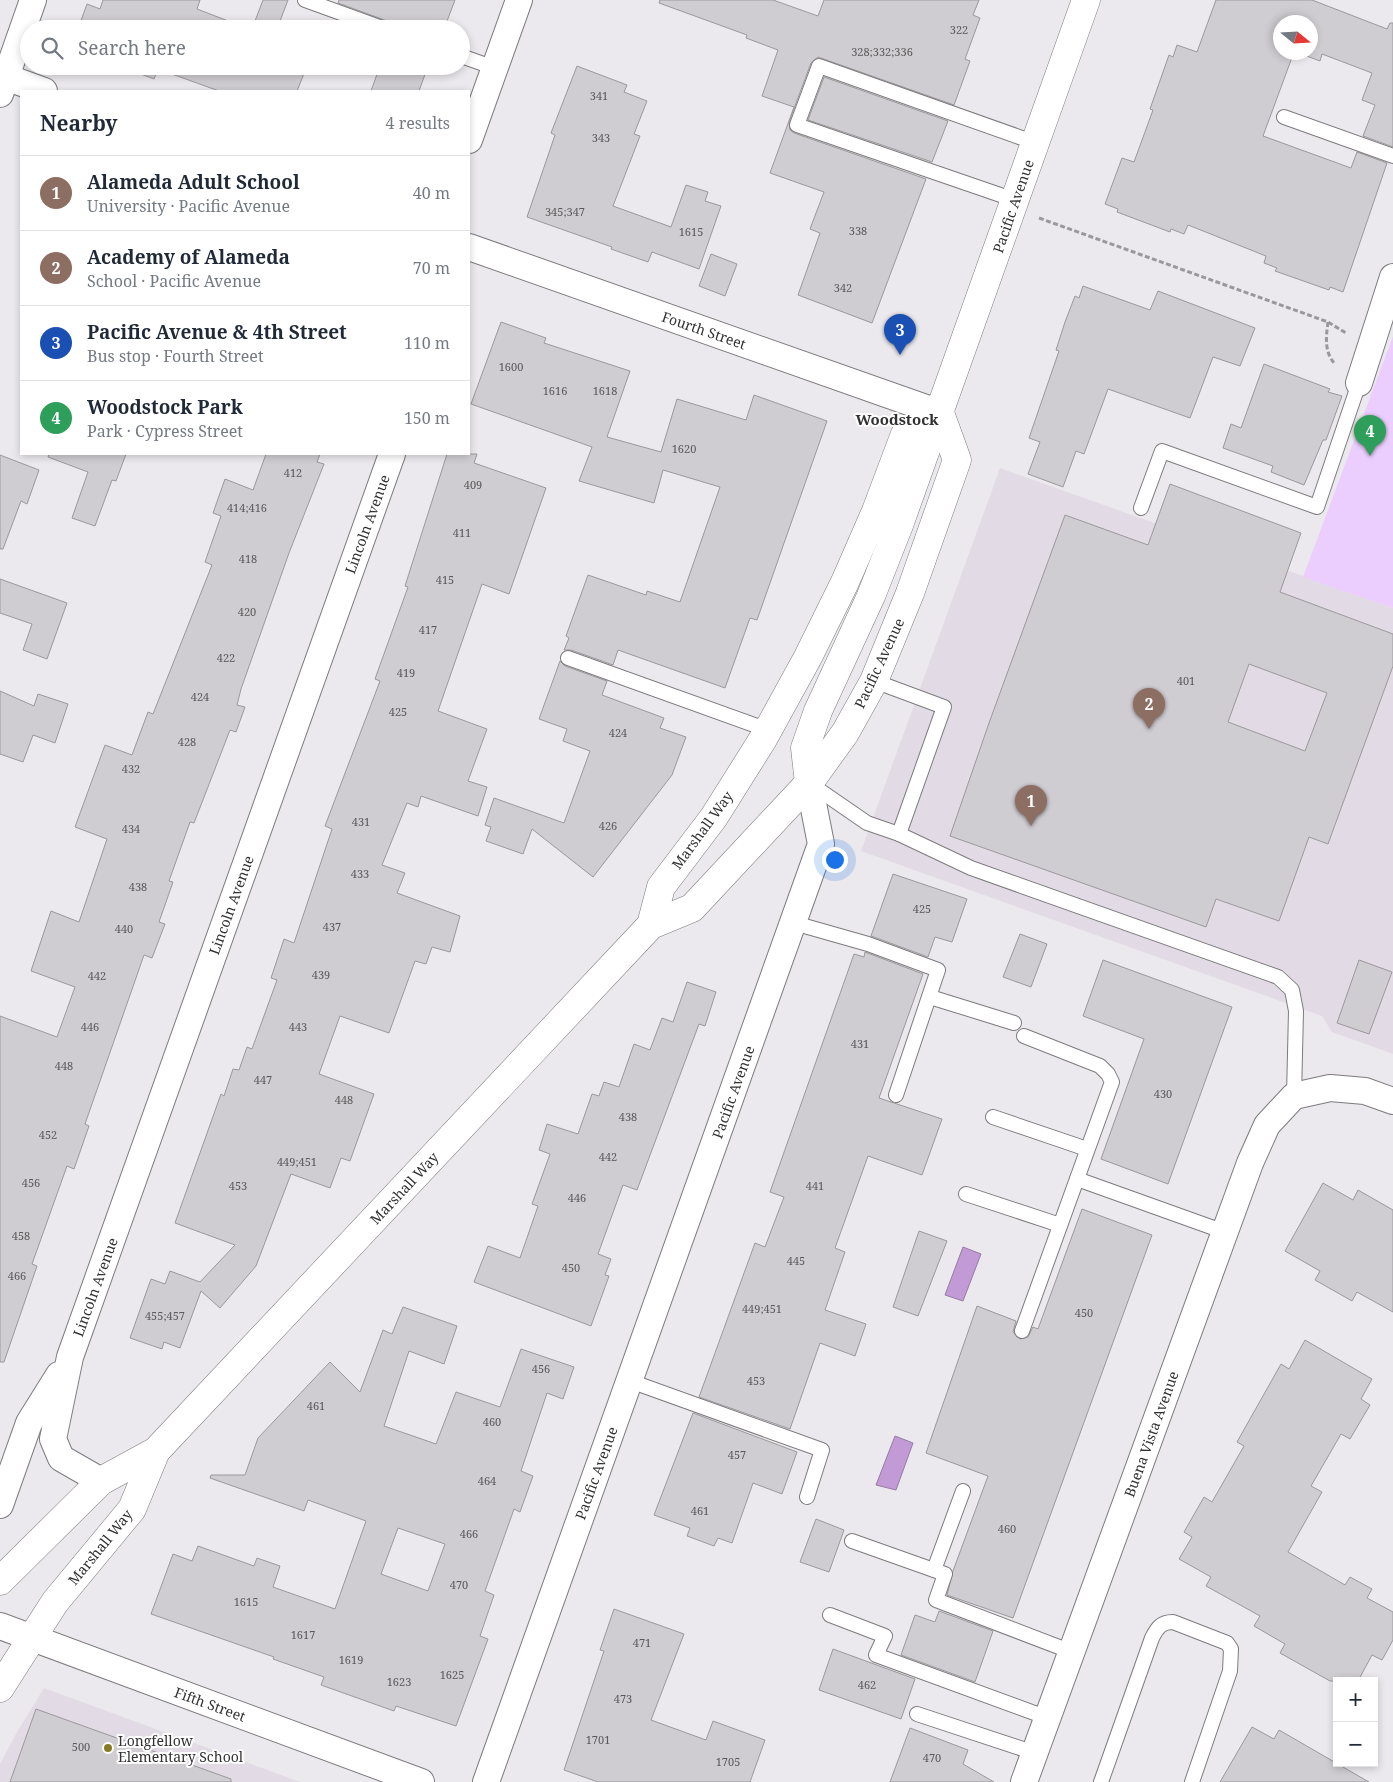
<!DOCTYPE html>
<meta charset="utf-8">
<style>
body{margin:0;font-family:"Noto Serif",serif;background:#f2f2f3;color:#1f2937}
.controls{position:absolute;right:15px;bottom:15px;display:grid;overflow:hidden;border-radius:0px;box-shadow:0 2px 8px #0003}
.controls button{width:45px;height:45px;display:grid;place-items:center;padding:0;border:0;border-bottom:1px solid #e0e1e3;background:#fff;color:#1f2937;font:25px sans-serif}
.compass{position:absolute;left:1273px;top:15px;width:45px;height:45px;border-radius:50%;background:#fff;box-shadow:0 2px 8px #0003;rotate:108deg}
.you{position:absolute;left:834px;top:859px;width:18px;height:18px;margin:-12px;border:4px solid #fff;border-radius:50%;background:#1a73e8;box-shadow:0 0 0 8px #1a73e833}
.badge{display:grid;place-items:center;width:32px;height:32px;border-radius:50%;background:#ea580c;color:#fff;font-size:16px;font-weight:700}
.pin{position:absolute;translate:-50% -41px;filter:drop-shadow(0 1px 2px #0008)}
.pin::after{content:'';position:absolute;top:26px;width:18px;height:15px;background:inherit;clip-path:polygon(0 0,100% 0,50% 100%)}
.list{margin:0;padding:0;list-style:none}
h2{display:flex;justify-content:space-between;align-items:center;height:65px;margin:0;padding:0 20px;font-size:21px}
h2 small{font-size:16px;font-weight:400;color:#747a83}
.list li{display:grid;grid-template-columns:32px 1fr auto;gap:15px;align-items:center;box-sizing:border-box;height:75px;padding:0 20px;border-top:1px solid #e0e1e3}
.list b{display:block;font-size:19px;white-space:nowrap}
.list p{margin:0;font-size:16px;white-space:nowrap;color:#747a83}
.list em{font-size:16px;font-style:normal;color:#747a83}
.icon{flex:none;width:28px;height:28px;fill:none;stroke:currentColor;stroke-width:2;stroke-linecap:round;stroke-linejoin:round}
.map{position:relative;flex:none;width:1393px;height:1782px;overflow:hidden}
.search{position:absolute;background:#fff;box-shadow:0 2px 8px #0003;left:20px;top:20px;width:450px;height:55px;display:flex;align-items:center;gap:12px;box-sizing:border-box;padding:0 18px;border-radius:28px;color:#747a83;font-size:19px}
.panel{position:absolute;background:#fff;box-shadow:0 2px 8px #0003;left:20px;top:90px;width:450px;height:365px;border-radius:0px}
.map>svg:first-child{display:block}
.built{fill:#e2dbe6}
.green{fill:#eccefe}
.water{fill:#c19ad6;stroke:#967aa5}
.building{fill:#d0cdd2;stroke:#9b989c;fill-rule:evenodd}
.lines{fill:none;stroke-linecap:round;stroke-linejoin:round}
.lane-casing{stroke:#7d7b7e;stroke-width:16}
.street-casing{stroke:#7d7b7e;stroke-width:28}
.secondary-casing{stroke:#7d7b7e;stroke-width:29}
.path{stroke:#99989a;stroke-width:3;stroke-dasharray:5 2.5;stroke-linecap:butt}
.lane{stroke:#fff;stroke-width:14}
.street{stroke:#fff;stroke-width:26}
.secondary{stroke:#fff;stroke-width:28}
.poi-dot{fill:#867c22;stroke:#fff;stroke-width:2}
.labels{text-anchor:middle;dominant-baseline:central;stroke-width:4;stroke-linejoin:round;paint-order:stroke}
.number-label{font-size:11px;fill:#5a585a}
.street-label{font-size:14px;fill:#323132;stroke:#fff}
.poi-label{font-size:14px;fill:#323132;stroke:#fff;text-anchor:start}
.neighbourhood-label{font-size:15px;font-weight:bold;fill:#323132;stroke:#fff}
</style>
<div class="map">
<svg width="1393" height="1782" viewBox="0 0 1393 1782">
<rect width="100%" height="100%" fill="#ebe9ed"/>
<!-- built -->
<g class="built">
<path d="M1000,468L1393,608V1054L1332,1032L1322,1016L861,851Z"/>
<path d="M44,1688L300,1782H0V1764L17,1732Z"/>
</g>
<!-- green -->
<path class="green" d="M1393,336V608L1303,577Z"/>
<!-- water -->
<g class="water">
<path d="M963,1247L981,1254L963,1301L945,1295Z"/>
<path d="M895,1436L913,1443L896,1490L876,1485Z"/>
</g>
<!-- building -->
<g class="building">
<path d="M103,0H200L197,9L249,29H78L87,4L100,9Z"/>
<path d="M263,0H288L277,29H252Z"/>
<path d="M339,0H455L444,29H409L338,3Z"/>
<path d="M660,0H773L818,16L824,0H979L973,15L980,18L965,59L970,61L954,105L818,57L811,63L789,122L790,130L794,133L926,179L872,323L798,295L820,233L810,229L824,192L770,173L794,107L762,96L778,50L746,38L747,35L659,3Z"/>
<path d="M1216,0H1312L1387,29L1390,23H1393V147L1363,136L1375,105L1362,100L1372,73L1322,54L1320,61L1296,52H1310V22H1280V52H1294L1263,136L1351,168L1357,152L1387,163L1343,292L1330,287L1329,290L1275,271L1277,268L1264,263L1266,256L1188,225L1184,234L1171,229L1170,232L1117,212L1118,209L1105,204L1122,158L1134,162L1153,110L1150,109L1169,55L1173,57L1177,45L1197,52Z"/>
<path d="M120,66H307L297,91H219L158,69L154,79Z"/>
<path d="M380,66H428L419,91H371Z"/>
<path d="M577,66L627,85L624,92L647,101L634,134L640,136L613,206L671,227L686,185L708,192L705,201L721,206L699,269L652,252L648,262L611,249L612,247L527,217L555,135L551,133Z"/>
<path d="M824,77L948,121L932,162L808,120Z"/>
<path d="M711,254L737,264L725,296L699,286Z"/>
<path d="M1083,286L1150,310L1158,291L1255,328L1240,366L1213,357L1190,418L1108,389L1084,454L1076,451L1063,487L1028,474L1040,442L1029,438L1059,351L1056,350L1065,322L1075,296L1079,298Z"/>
<path d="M501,322L546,338L544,343L630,371L607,437L661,452L677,399L746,420L754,395L827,421L757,620L750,618L725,688L618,650L613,665L571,650H564L569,638L566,636L588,575L646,595L647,591L680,602L720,487L663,470L654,503L579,481L592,447L471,404Z"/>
<path d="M1264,364L1330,389L1328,392L1342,396L1326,440H1323L1304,485L1271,472L1273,466L1223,448L1231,424L1241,428Z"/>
<path d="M49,454H126L116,481L112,480L95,526L72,518L88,472L48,457Z"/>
<path d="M266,454H320L317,462L324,464L289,553L241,689L237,705L245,707L236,732L230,730L194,823L190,822L169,881L173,882L159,922L165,924L152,958L144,955L85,1124L89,1126L74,1169L67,1166L32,1264L37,1266L4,1362H0V1016L57,1037L75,987L31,971L51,911L79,922L107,839L75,827L105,745L132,755L148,712L153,714L212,565L205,562L221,516L213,513L225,479L253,490Z"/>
<path d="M447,454H477L474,463L546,488L509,594L482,584L438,711L487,729L468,781L487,787L478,816L421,796L418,807L407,803L382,865L405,873L397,893L460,916L450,952L432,947L426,964L415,961L389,1033L340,1016L319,1074L374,1094L350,1161L341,1158L330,1188L291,1174L256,1266L220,1308L201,1291L180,1348L164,1342L162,1349L130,1338L151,1279L165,1284L170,1271L200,1282L235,1245L175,1223L221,1094L224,1096L233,1069L239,1070L247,1047L252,1049L277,980L271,978L284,939L294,943L332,829L325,826L380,681L375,679L408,587L405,586Z"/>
<path d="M0,455L39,470L27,504L21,501L3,549H0Z"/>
<path d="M1170,484L1301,533L1280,592L1393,634V666L1328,844L1309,837L1279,921L1216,899L1206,927L950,836L989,723L1065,515L1148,545ZM1249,664L1327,693L1305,751L1228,722Z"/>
<path d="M0,579L67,603L47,659L23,650L32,624L0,613Z"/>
<path d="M560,661L565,666L607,681L602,695L664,718L660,728L686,737L672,775L593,877L532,829L523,854L486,841L491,827L485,825L494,798L564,823L590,751L563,741L567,729L539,719Z"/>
<path d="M0,691L34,706L38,694L68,704L55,743L33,735L23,762L0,754Z"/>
<path d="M893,874L967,899L952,942L935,937L928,957L871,936Z"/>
<path d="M1020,934L1047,944L1031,987L1003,977Z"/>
<path d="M865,952L923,974L879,1098L942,1119L922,1175L868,1156L835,1248L845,1252L825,1310L866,1324L855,1356L820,1343L790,1429L699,1397L755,1243L765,1247L784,1197L770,1192L854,954L864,957Z"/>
<path d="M1103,960L1232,1007L1168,1184L1101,1159L1144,1039L1083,1016Z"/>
<path d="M1359,960L1392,972L1369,1034L1337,1023Z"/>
<path d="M687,982L716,992L705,1026L699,1024L637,1190L623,1185L598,1254L611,1259L605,1275L609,1276L591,1326L474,1282L488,1246L520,1258L538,1206L532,1204L550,1154L539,1150L547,1124L578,1134L592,1094L599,1096L604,1082L619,1087L634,1044L650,1050L662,1018L673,1022Z"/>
<path d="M1323,1183L1353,1200L1358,1190L1393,1210V1312L1357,1292L1352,1301L1315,1280L1320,1271L1285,1251Z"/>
<path d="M1082,1209L1152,1235L1013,1618L947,1595L953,1571L988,1476L926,1453L977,1306L1016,1321L1013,1332L1020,1339L1028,1337L1033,1327L1038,1329Z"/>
<path d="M919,1231L947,1241L918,1316L893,1307Z"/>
<path d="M403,1307L457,1326L444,1364L409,1351L384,1426L436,1444L456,1392L500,1407L521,1349L574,1367L563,1399L547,1393L521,1471L533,1476L520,1512L514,1509L485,1591L494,1595L480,1636L488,1639L456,1726L396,1706L394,1711L321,1685L324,1677L273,1659L274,1657L151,1614L173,1554L192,1561L198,1546L254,1566L257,1558L280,1566L273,1587L335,1609L366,1521L308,1500L304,1511L210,1478L211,1475H245L258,1438L330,1362L360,1392L383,1330L392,1334ZM398,1528L445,1544L428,1591L381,1574Z"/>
<path d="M1305,1340L1372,1379L1361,1399L1370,1405L1350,1439L1341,1434L1311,1486L1322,1492L1288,1552L1345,1585L1350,1577L1372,1589L1367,1598L1393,1612V1640L1382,1660L1372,1655L1358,1681H1330L1280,1653L1285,1644L1254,1626L1260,1616L1206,1586L1211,1577L1179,1559L1192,1537L1184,1532L1204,1497L1212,1502L1244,1446L1237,1442L1281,1364L1289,1369Z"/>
<path d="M693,1413L797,1452L782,1494L753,1483L732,1543L718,1538L714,1546L687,1536L690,1528L654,1515Z"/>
<path d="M816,1519L844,1530L829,1572L800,1562Z"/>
<path d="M614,1609L684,1634L651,1720L706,1740L713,1721L765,1740L750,1782H598L564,1770L604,1651L600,1650Z"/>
<path d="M939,1611L993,1631L975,1682L901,1655L915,1615L935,1622Z"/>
<path d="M833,1649L915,1679L901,1719L819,1690Z"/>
<path d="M36,1709L231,1779V1782H10Z"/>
<path d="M1252,1727L1274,1739L1279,1730L1369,1782H1220Z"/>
<path d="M910,1728L968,1750L963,1764L994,1782H890Z"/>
</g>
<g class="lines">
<defs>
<g id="lane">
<path d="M305,0L385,29"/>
<path d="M461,56L495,68"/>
<path d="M1284,117L1393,156"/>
<path d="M1015,200L797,125L819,66L1036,143"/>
<path d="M1141,508L1162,451L1317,507L1359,383"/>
<path d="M568,658L768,730"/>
<path d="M809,783L867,823L899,834L944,707L874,681"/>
<path d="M899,834L971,868L1278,977L1292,990L1296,1011L1294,1096"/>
<path d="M794,923L868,944L938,970L896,1095"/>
<path d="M930,997L1014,1023"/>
<path d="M993,1117L1087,1149"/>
<path d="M1077,1179L1225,1232"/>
<path d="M966,1194L1060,1225"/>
<path d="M1022,1331L1112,1082L1108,1074L1100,1066L1024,1036"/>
<path d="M630,1381L822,1450L807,1497"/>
<path d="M852,1541L945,1574L936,1600L1072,1652"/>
<path d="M934,1570L963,1491"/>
<path d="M830,1615L885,1636L876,1655L1048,1718"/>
<path d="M917,1714L1035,1753"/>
<path d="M1101,1782L1152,1638C1157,1628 1161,1622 1173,1622L1227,1643L1231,1649L1230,1671L1192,1782"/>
</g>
<g id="street">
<path d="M0,75L44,91"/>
<path d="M0,94L33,0"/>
<path d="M469,140L519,0"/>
<path d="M469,247L940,413"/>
<path d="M1359,383L1393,277"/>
<path d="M101,1481L61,1458L53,1439L70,1357L392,454"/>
<path d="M0,1505L29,1423L59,1375"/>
<path d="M0,1626L421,1782"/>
<path d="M486,1782L821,844L809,783"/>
<path d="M1024,1782L1250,1163L1267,1125L1294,1096L1330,1088L1365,1091L1393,1101"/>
</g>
<g id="secondary">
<path d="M809,783L805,748L818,711L871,596L899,525L1086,0"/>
<path d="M651,925L661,887L714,817L763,739L808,657L845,582L876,511L905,434L940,413"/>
<path d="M0,1581L101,1481L156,1451L651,925L692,908L809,783L845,733L874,681L910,593L957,460L940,413"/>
<path d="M0,1688L55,1602L132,1509L156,1451"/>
</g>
</defs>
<!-- lane casing -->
<use href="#lane" class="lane-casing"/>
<!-- street casing -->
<use href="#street" class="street-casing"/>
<!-- secondary casing -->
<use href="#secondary" class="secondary-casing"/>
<!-- path -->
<g class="path">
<path d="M1039,218L1328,322L1346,333"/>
<path d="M1328,322C1326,337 1324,352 1335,364"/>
</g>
<!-- lane -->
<use href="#lane" class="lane"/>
<!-- street -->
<use href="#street" class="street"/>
<!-- secondary -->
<use href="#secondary" class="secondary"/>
</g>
<!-- markers -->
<circle class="poi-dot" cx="108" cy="1748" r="5"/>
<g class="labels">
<!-- number labels -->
<g class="number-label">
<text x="959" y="29">322</text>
<text x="882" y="51">328;332;336</text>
<text x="599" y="95">341</text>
<text x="601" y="137">343</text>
<text x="565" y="211">345;347</text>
<text x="858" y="230">338</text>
<text x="691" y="231">1615</text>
<text x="843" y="287">342</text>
<text x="511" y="366">1600</text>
<text x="555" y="390">1616</text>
<text x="605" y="390">1618</text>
<text x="684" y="448">1620</text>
<text x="293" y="472">412</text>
<text x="473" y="484">409</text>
<text x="247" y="507">414;416</text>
<text x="462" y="532">411</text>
<text x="248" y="558">418</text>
<text x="445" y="579">415</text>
<text x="247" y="611">420</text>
<text x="428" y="629">417</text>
<text x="226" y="657">422</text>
<text x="406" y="672">419</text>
<text x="1186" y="680">401</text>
<text x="200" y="696">424</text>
<text x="398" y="711">425</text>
<text x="618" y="732">424</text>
<text x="187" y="741">428</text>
<text x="131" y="768">432</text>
<text x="361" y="821">431</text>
<text x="608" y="825">426</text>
<text x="131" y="828">434</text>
<text x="360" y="873">433</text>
<text x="138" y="886">438</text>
<text x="922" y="908">425</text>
<text x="332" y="926">437</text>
<text x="124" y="928">440</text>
<text x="321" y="974">439</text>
<text x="97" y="975">442</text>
<text x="90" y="1026">446</text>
<text x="298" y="1026">443</text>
<text x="860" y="1043">431</text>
<text x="64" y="1065">448</text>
<text x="263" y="1079">447</text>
<text x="1163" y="1093">430</text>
<text x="344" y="1099">448</text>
<text x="628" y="1116">438</text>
<text x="48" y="1134">452</text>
<text x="608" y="1156">442</text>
<text x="297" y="1161">449;451</text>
<text x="31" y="1182">456</text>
<text x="238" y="1185">453</text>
<text x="815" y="1185">441</text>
<text x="577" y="1197">446</text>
<text x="21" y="1235">458</text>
<text x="796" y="1260">445</text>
<text x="571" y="1267">450</text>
<text x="17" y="1275">466</text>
<text x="762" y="1308">449;451</text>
<text x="1084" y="1312">450</text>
<text x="165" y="1315">455;457</text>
<text x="541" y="1368">456</text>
<text x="756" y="1380">453</text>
<text x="316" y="1405">461</text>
<text x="492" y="1421">460</text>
<text x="737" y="1454">457</text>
<text x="487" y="1480">464</text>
<text x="700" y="1510">461</text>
<text x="1007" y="1528">460</text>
<text x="469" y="1533">466</text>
<text x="459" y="1584">470</text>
<text x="246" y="1601">1615</text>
<text x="303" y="1634">1617</text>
<text x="642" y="1642">471</text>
<text x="351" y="1659">1619</text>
<text x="452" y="1674">1625</text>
<text x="399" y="1681">1623</text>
<text x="867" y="1684">462</text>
<text x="623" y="1698">473</text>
<text x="598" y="1739">1701</text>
<text x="81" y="1746">500</text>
<text x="932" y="1757">470</text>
<text x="728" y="1761">1705</text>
</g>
<!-- street labels -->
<g class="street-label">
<text transform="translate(1013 206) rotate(-71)">Pacific Avenue</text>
<text transform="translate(704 330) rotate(19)">Fourth Street</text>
<text transform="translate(367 524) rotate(-70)">Lincoln Avenue</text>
<text transform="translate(879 663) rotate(-65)">Pacific Avenue</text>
<text transform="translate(702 830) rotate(-54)">Marshall Way</text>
<text transform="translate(231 905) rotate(-70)">Lincoln Avenue</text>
<text transform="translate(733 1092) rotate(-70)">Pacific Avenue</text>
<text transform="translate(404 1188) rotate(-47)">Marshall Way</text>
<text transform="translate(95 1287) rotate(-70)">Lincoln Avenue</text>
<text transform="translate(1151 1434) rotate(-70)">Buena Vista Avenue</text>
<text transform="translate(596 1473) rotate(-70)">Pacific Avenue</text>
<text transform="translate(100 1547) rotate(-51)">Marshall Way</text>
<text transform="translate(210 1704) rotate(20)">Fifth Street</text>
</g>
<!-- poi labels -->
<g class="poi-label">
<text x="118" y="1740">Longfellow<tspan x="118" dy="16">Elementary School</tspan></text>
</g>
<!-- neighbourhood labels -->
<g class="neighbourhood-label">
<text x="897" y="419">Woodstock</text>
</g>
</g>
</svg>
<div class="controls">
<button>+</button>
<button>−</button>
</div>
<svg class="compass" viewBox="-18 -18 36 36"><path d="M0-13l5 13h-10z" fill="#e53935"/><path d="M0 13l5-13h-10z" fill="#747a83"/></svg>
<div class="you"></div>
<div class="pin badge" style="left:1031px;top:826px;background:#8d6e63">1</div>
<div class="pin badge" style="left:1149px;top:729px;background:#8d6e63">2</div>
<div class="pin badge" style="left:900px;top:355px;background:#1a4fb4">3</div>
<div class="pin badge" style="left:1370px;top:456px;background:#2e9e5b">4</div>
<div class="search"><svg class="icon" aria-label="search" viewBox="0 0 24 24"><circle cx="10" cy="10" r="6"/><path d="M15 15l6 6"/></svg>Search here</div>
<section class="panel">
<h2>Nearby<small>4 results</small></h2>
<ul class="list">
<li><span class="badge" style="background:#8d6e63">1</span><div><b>Alameda Adult School</b><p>University · Pacific Avenue</p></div><em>40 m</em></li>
<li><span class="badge" style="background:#8d6e63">2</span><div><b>Academy of Alameda</b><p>School · Pacific Avenue</p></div><em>70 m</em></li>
<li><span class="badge" style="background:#1a4fb4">3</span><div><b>Pacific Avenue &amp; 4th Street</b><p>Bus stop · Fourth Street</p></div><em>110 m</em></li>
<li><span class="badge" style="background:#2e9e5b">4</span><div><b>Woodstock Park</b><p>Park · Cypress Street</p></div><em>150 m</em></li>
</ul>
</section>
</div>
